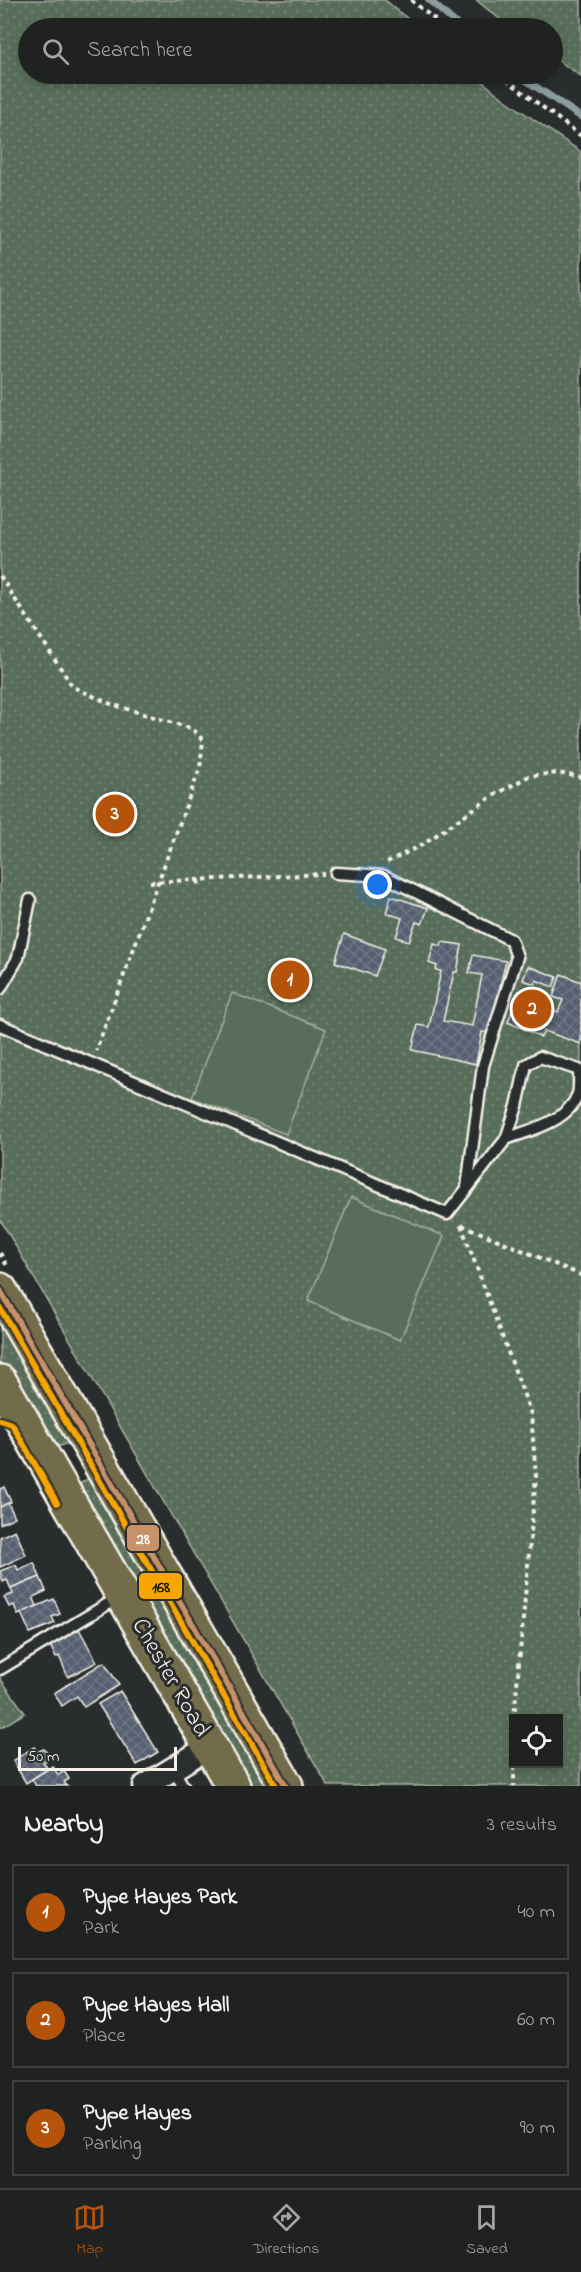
<!DOCTYPE html>
<style>
body{margin:0;font-family:"Indie Flower",sans-serif;background:#282a2a;color:#f1f3f6}
.controls{position:absolute;right:18px;bottom:18px;display:grid;overflow:hidden;border-radius:0px;box-shadow:0 3px 9px #0003}
.controls button{width:54px;height:54px;display:grid;place-items:center;padding:0;border:0;border-bottom:2px solid #3d3f40;background:#202222;color:#f1f3f6;font:30px sans-serif}
.scale{position:absolute;left:18px;bottom:15px;width:159px;box-sizing:border-box;padding-left:6px;border:3px solid #f4f1e8;border-top:0;font-size:16px;line-height:21px;white-space:nowrap;color:#f4f1e8;-webkit-text-stroke:4px #2a2d2e;paint-order:stroke}
.you{position:absolute;left:378px;top:885px;width:21px;height:21px;margin:-15px;border:4px solid #fff;border-radius:50%;background:#1a73e8;box-shadow:0 0 0 9px #1a73e833}
.badge{display:grid;place-items:center;width:39px;height:39px;border-radius:50%;background:#b45309;color:#fff;font-size:20px;font-weight:700}
.pin{position:absolute;translate:-50% -50%;border:3px solid #fff;box-shadow:0 2px 6px #0006}
.list{margin:0;padding:0;list-style:none}
h2{display:flex;justify-content:space-between;align-items:center;height:78px;margin:0;padding:0 24px;font-size:26px}
h2 small{font-size:20px;font-weight:400;color:#a2a4a5}
.list li{display:grid;grid-template-columns:39px 1fr auto;gap:18px;align-items:center;box-sizing:border-box;height:96px;margin:0 12px 12px;padding:0 12px;border:2px solid #3d3f40;border-radius:0px}
.list b{display:block;font-size:22px;white-space:nowrap}
.list p{margin:0;font-size:20px;white-space:nowrap;color:#a2a4a5}
.list em{font-size:20px;font-style:normal;color:#a2a4a5}
.icon{flex:none;width:33px;height:33px;fill:none;stroke:currentColor;stroke-width:2;stroke-linecap:round;stroke-linejoin:round}
.map{position:relative;flex:none;width:581px;height:1786px;overflow:hidden}
.search{position:absolute;background:#202222;box-shadow:0 3px 9px #0003;left:18px;right:18px;top:18px;height:66px;display:flex;align-items:center;gap:15px;box-sizing:border-box;padding:0 21px;border-radius:33px;color:#a2a4a5;font-size:22px}
.sheet{height:402px;background:#202222}
nav{display:flex;justify-content:space-around;align-items:center;box-sizing:border-box;height:84px;border-top:2px solid #3d3f40;background:#202222;font-size:16px;color:#a2a4a5}
nav a{display:grid;justify-items:center;gap:3px}
nav .on{color:#b45309}
.map>svg:first-child{display:block}
.green{fill:url(#green-dots);stroke:#a6b0a1;stroke-width:1.5;fill-rule:evenodd}
.pitch{fill:#596e5a;stroke:#a6b0a1;stroke-width:1.5}
.lines{fill:none;stroke-linecap:round;stroke-linejoin:round}
.stream{stroke:#8d9c9e;stroke-width:7}
.building{fill:url(#building-cross-hatch);stroke:#f4f1e8;stroke-width:1.5}
.service-casing{stroke:#f4f1e8;stroke-width:15}
.minor-casing{stroke:#f4f1e8;stroke-width:27}
.trunk-casing{stroke:#f4f1e8;stroke-width:38}
.path{stroke:#f4f1e8;stroke-width:4;stroke-dasharray:4.5 4.5;stroke-linecap:butt}
.service{stroke:#2a2d2e;stroke-width:10}
.minor{stroke:#2a2d2e;stroke-width:22}
.trunk{stroke:#726c4b;stroke-width:33}
.bus-1-casing{stroke:#2a2d2e;stroke-width:10}
.bus-2-casing{stroke:#2a2d2e;stroke-width:10}
.bus-1{stroke:#c7916a;stroke-width:6}
.bus-2{stroke:#f7a600;stroke-width:6}
.labels{text-anchor:middle;dominant-baseline:central;stroke-width:6;stroke-linejoin:round;paint-order:stroke}
.street-label{font-size:24px;fill:#f4f1e8;stroke:#2a2d2e}
.line-badge{stroke:#2a2d2e;stroke-width:2}
.badge-label{font-size:16px;text-anchor:middle;font-weight:bold;fill:#fff}
.pale-badge-label{font-size:16px;text-anchor:middle;font-weight:bold;fill:#111}
</style>
<div class="map">
<svg width="581" height="1786" viewBox="0 0 581 1786">
<defs>
<pattern id="green-dots" width="8" height="8" patternUnits="userSpaceOnUse" patternTransform="scale(1.5)"><rect width="8" height="8" fill="#596e5a"/><path d="M2 2h.1M6 6h.1" fill="none" stroke="#718372" stroke-width="1.8" stroke-linecap="round"/></pattern>
<pattern id="building-cross-hatch" width="8" height="8" patternUnits="userSpaceOnUse" patternTransform="scale(1.5)"><rect width="8" height="8" fill="#566071"/><path d="M0 0l8 8M0 8l8-8" fill="none" stroke="#6f7785"/></pattern>
</defs>
<rect width="100%" height="100%" fill="#2a2d2e"/>
<filter id="ink" filterUnits="userSpaceOnUse"><feTurbulence type="fractalNoise" baseFrequency=".0167" numOctaves="2"/><feDisplacementMap in="SourceGraphic" scale="12" xChannelSelector="R" yChannelSelector="G"/><feConvolveMatrix kernelMatrix="1 2 1 2 8 2 1 2 1" color-interpolation-filters="sRGB"/></filter>
<g filter="url(#ink)">
<!-- green -->
<g class="green">
<path d="M0,0H385L419,28H28V74H473L504,99L581,152V1786H328L0,1219ZM514,1718H558V1764H514Z"/>
<path d="M476,0H581V76L553,57L552,28H511Z"/>
<path d="M0,1313L70,1435L66,1444L54,1448L18,1397L0,1363Z"/>
<path d="M93,1475L272,1786H246L74,1488Z"/>
<path d="M0,1678L25,1713L0,1728Z"/>
</g>
<!-- pitch -->
<g class="pitch">
<path d="M232,993L326,1029L286,1134L192,1098Z"/>
<path d="M351,1197L444,1236L400,1340L308,1301Z"/>
</g>
<g class="lines">
<!-- stream -->
<g class="stream">
<path d="M429,0L461,28"/>
<path d="M517,74L581,117"/>
</g>
</g>
<!-- building -->
<g class="building">
<path d="M391,896L428,908L422,924L416,922L409,941L396,937L402,918L386,913Z"/>
<path d="M344,934L385,949L375,976L335,962Z"/>
<path d="M442,942L462,945L457,972H454L443,1021L472,1026L482,975L469,973L473,955L506,961L489,1032H482L476,1064L412,1050L418,1025L429,1027L441,971L436,970L437,966L429,963L434,944L441,946Z"/>
<path d="M528,966L557,977L553,987L536,980L535,984L523,980Z"/>
<path d="M561,974L581,982V1044L544,1031L541,1037L508,1022L519,991L537,997L535,1002L558,1012L563,1000L553,997Z"/>
<path d="M4,1487L11,1502L0,1507V1489Z"/>
<path d="M8,1503L15,1517L0,1524V1507Z"/>
<path d="M15,1530L26,1555L0,1567V1537Z"/>
<path d="M34,1563L40,1577L11,1589L7,1580L3,1582L0,1571L16,1565L18,1570Z"/>
<path d="M40,1577L46,1591L33,1597L37,1606L18,1615L14,1605L9,1607L4,1597L13,1594L11,1589Z"/>
<path d="M54,1599L60,1614L52,1617L55,1623L30,1633L21,1613Z"/>
<path d="M79,1629L97,1662L68,1677L59,1656L56,1658L50,1645Z"/>
<path d="M104,1662L119,1685L84,1707L77,1696L62,1706L54,1693Z"/>
<path d="M120,1691L158,1752L137,1765L98,1704Z"/>
<path d="M34,1747L37,1752L44,1749L50,1758L43,1762L48,1769L26,1783L13,1761Z"/>
<path d="M53,1766L58,1775L64,1771L69,1779L64,1782L67,1786H36L32,1779Z"/>
</g>
<g class="lines">
<defs>
<g id="service">
<path d="M336,873L384,876L511,940L517,957L483,1066L467,1188"/>
<path d="M0,989L18,958L30,900"/>
<path d="M0,1025L447,1214L506,1139"/>
<path d="M540,1057L579,1070C579,1077 580,1087 578,1094C568,1122 530,1130 506,1139L517,1106L526,1065Z"/>
<path d="M0,1669L121,1596"/>
<path d="M173,1769L183,1786"/>
</g>
<path id="minor" d="M145,1786L210,1746"/>
<g id="trunk">
<path d="M0,1290L286,1786"/>
<path d="M0,1382L233,1786"/>
</g>
</defs>
<!-- service casing -->
<use href="#service" class="service-casing"/>
<!-- minor casing -->
<use href="#minor" class="minor-casing"/>
<!-- trunk casing -->
<use href="#trunk" class="trunk-casing"/>
<!-- path -->
<g class="path">
<path d="M411,0L445,28"/>
<path d="M499,74L581,136"/>
<path d="M0,576L73,687L111,704L193,729L203,740L200,768L96,1051"/>
<path d="M387,862L422,845L491,797L529,776L558,773L581,777"/>
<path d="M198,880L199,889"/>
<path d="M150,882L324,874"/>
<path d="M461,1225L531,1414L536,1476L514,1718"/>
<path d="M462,1225L581,1275"/>
<path d="M0,1253L7,1266"/>
<path d="M514,1730V1786"/>
</g>
<!-- service -->
<use href="#service" class="service"/>
<!-- minor -->
<use href="#minor" class="minor"/>
<!-- trunk -->
<use href="#trunk" class="trunk"/>
<defs>
<path id="bus-1" d="M0,1290L286,1786"/>
<g id="bus-2">
<path d="M0,1308L276,1786"/>
<path d="M0,1420L12,1424L57,1503"/>
</g>
</defs>
<!-- bus-1 casing -->
<use href="#bus-1" class="bus-1-casing"/>
<!-- bus-2 casing -->
<use href="#bus-2" class="bus-2-casing"/>
<!-- bus-1 -->
<use href="#bus-1" class="bus-1"/>
<!-- bus-2 -->
<use href="#bus-2" class="bus-2"/>
</g>
</g>
<g class="labels">
<!-- street labels -->
<g class="street-label">
<text transform="translate(170 1678) rotate(60)">Chester Road</text>
</g>
</g>
<g class="line-badge">
<rect x="126" y="1524" width="34" height="28" rx="6" fill="#c7916a"/>
<rect x="138" y="1572" width="45" height="28" rx="6" fill="#f7a600"/>
</g>
<g class="badge-label">
<text x="143" y="1544">28</text>
</g>
<g class="pale-badge-label">
<text x="161" y="1592">168</text>
</g>
</svg>
<div class="controls">
<button><svg class="icon" aria-label="locate" viewBox="0 0 24 24"><circle cx="12" cy="12" r="6"/><path d="M12 2v4M12 18v4M2 12h4M18 12h4"/></svg></button>
</div>
<div class="scale">50 m</div>
<div class="you"></div>
<div class="pin badge" style="left:290px;top:980px">1</div>
<div class="pin badge" style="left:532px;top:1009px">2</div>
<div class="pin badge" style="left:115px;top:814px">3</div>
<div class="search"><svg class="icon" aria-label="search" viewBox="0 0 24 24"><circle cx="10" cy="10" r="6"/><path d="M15 15l6 6"/></svg>Search here</div>
</div>
<section class="sheet">
<h2>Nearby<small>3 results</small></h2>
<ul class="list">
<li><span class="badge">1</span><div><b>Pype Hayes Park</b><p>Park</p></div><em>40 m</em></li>
<li><span class="badge">2</span><div><b>Pype Hayes Hall</b><p>Place</p></div><em>60 m</em></li>
<li><span class="badge">3</span><div><b>Pype Hayes</b><p>Parking</p></div><em>90 m</em></li>
</ul>
</section>
<nav>
<a class="on"><svg class="icon" aria-label="map" viewBox="0 0 24 24"><path d="M3 6l6-2 6 2 6-2v14l-6 2-6-2-6 2zM9 4v14M15 6v14"/></svg>Map</a>
<a><svg class="icon" aria-label="directions" viewBox="0 0 24 24"><path d="M12 3l9 9-9 9-9-9zM9 14v-3h6M13 9l2 2-2 2"/></svg>Directions</a>
<a><svg class="icon" aria-label="saved" viewBox="0 0 24 24"><path d="M7 4h10v16l-5-4-5 4z"/></svg>Saved</a>
</nav>
